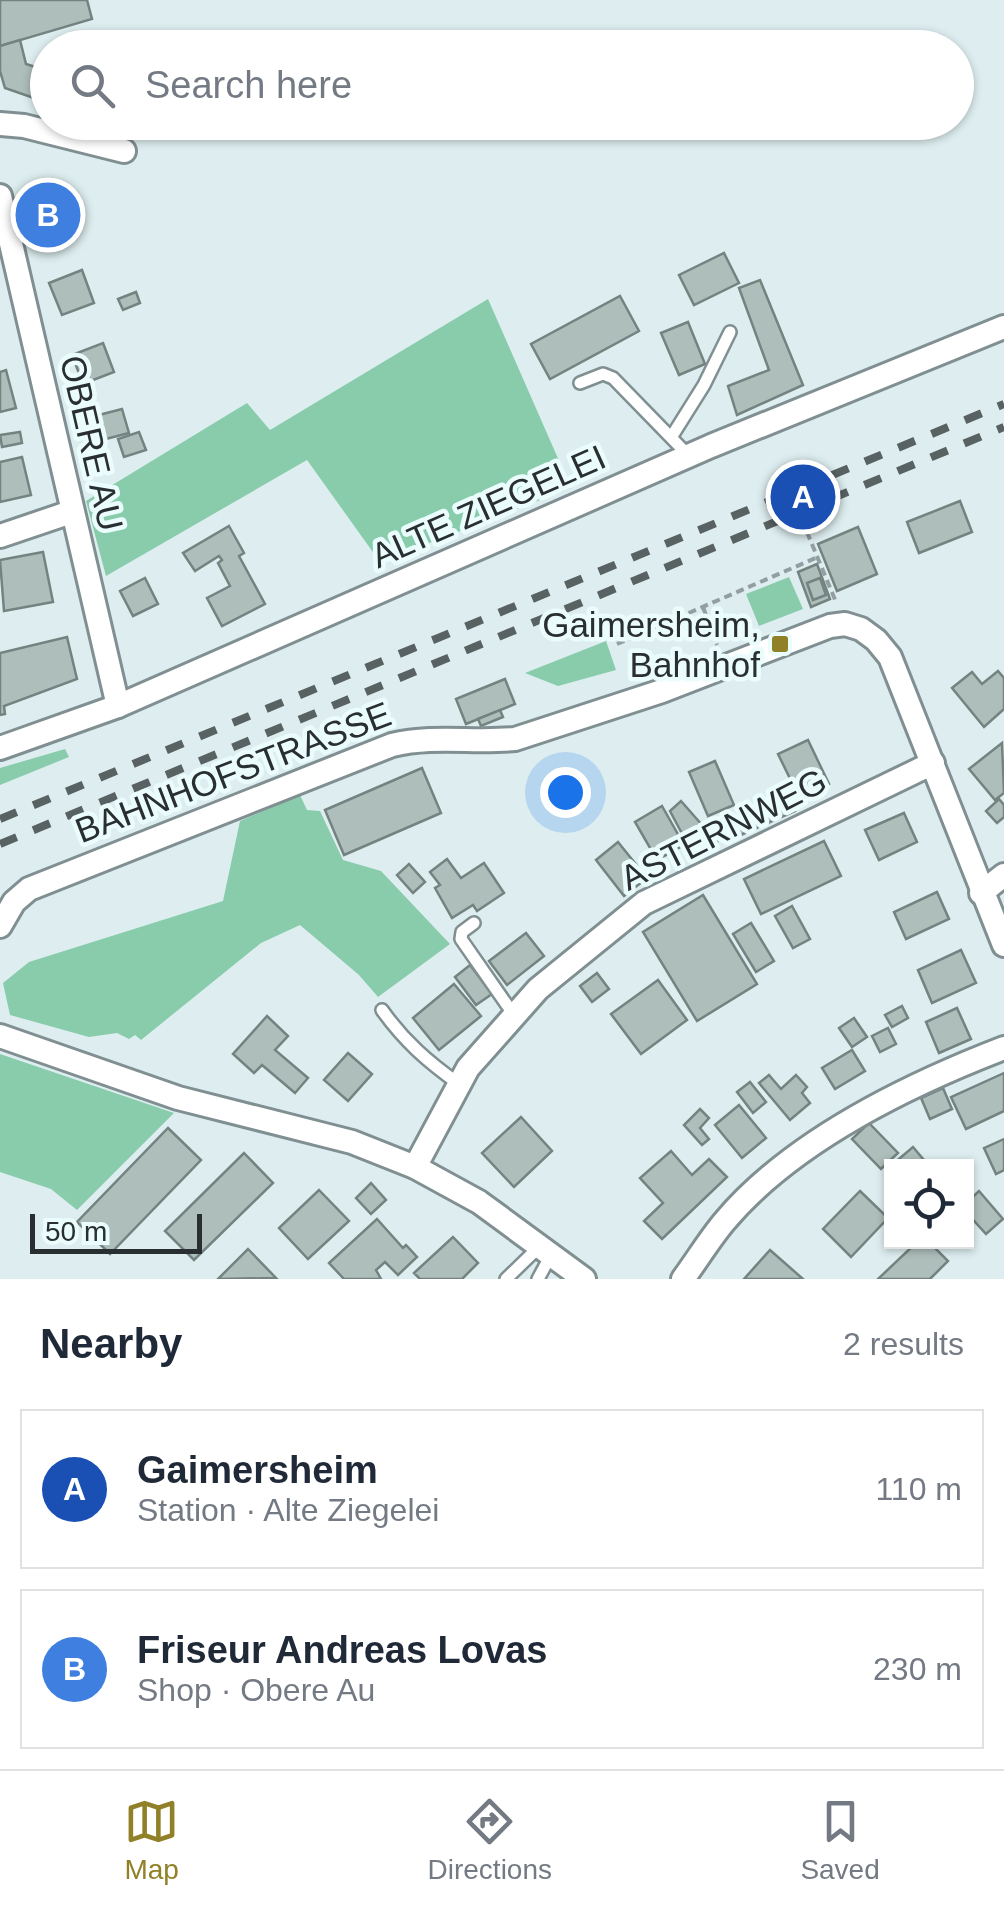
<!DOCTYPE html>
<meta charset="utf-8">
<style>
body{margin:0;font-family:Helvetica,sans-serif;background:#f6f6f7;color:#1f2937}
.controls{position:absolute;right:30px;bottom:30px;display:grid;overflow:hidden;border-radius:0px;box-shadow:0 2px 8px #0004}
.controls button{width:90px;height:90px;display:grid;place-items:center;padding:0;border:0;border-bottom:2px solid #e0e1e3;background:#fff;color:#1f2937;font:50px sans-serif}
.scale{position:absolute;left:30px;bottom:25px;width:172px;box-sizing:border-box;padding-left:10px;border:5px solid #292f30;border-top:0;font-size:28px;line-height:35px;white-space:nowrap;color:#292f30;-webkit-text-stroke:8px #ebfcfd;paint-order:stroke}
.you{position:absolute;left:565px;top:792px;width:35px;height:35px;margin:-25px;border:8px solid #fff;border-radius:50%;background:#1a73e8;box-shadow:0 0 0 15px #1a73e833}
.badge{display:grid;place-items:center;width:65px;height:65px;border-radius:50%;background:#908128;color:#fff;font-size:32px;font-weight:700}
.pin{position:absolute;translate:-50% -50%;border:5px solid #fff;box-shadow:0 2px 10px #0006}
.list{margin:0;padding:0;list-style:none}
h2{display:flex;justify-content:space-between;align-items:center;height:130px;margin:0;padding:0 40px;font-size:42px}
h2 small{font-size:32px;font-weight:400;color:#747a83}
.list li{display:grid;grid-template-columns:65px 1fr auto;gap:30px;align-items:center;box-sizing:border-box;height:160px;margin:0 20px 20px;padding:0 20px;border:2px solid #e0e1e3;border-radius:0px}
.list b{display:block;font-size:38px;white-space:nowrap}
.list p{margin:0;font-size:32px;white-space:nowrap;color:#747a83}
.list em{font-size:32px;font-style:normal;color:#747a83}
.icon{flex:none;width:55px;height:55px;fill:none;stroke:currentColor;stroke-width:2;stroke-linecap:round;stroke-linejoin:round}
.map{position:relative;flex:none;width:1004px;height:1279px;overflow:hidden}
.search{position:absolute;background:#fff;box-shadow:0 2px 8px #0004;left:30px;right:30px;top:30px;height:110px;display:flex;align-items:center;gap:25px;box-sizing:border-box;padding:0 35px;border-radius:55px;color:#747a83;font-size:38px}
.sheet{height:490px;background:#fff}
nav{display:flex;justify-content:space-around;align-items:center;box-sizing:border-box;height:140px;border-top:2px solid #e0e1e3;background:#fff;font-size:28px;color:#747a83}
nav a{display:grid;justify-items:center;gap:5px}
nav .on{color:#908128}
.map>svg:first-child{display:block}
.green{fill:#88ccab}
.building{fill:#aebebb;stroke:#748380;stroke-width:2.5}
.lines{fill:none;stroke-linecap:round;stroke-linejoin:round}
.lane-casing{stroke:#808f91;stroke-width:16}
.street-casing{stroke:#808f91;stroke-width:28}
.path{stroke:#929ea0;stroke-width:4;stroke-dasharray:8 5;stroke-linecap:butt}
.lane{stroke:#fff;stroke-width:11}
.street{stroke:#fff;stroke-width:22}
.rail{stroke:#596263;stroke-width:8;stroke-dasharray:18 18;stroke-linecap:butt}
.poi-dot{fill:#908128;stroke:#ebfcfd;stroke-width:4}
.labels{text-anchor:middle;dominant-baseline:central;stroke-width:9;stroke-linejoin:round;paint-order:stroke}
.street-label{font-size:35px;fill:#292f30;stroke:#ebfcfd}
.poi-label{font-size:35px;fill:#292f30;stroke:#ebfcfd;text-anchor:end}
</style>
<div class="map">
<svg width="1004" height="1279" viewBox="0 0 1004 1279">
<rect width="100%" height="100%" fill="#deeef0"/>
<!-- green -->
<g class="green">
<path d="M488,299L571,488L380,562L307,460L106,576L86,501L247,403L270,430Z"/>
<path d="M789,577L803,609L759,626L746,594Z"/>
<path d="M606,641L616,670L558,686L525,673Z"/>
<path d="M65,749L69,757L0,785V768Z"/>
<path d="M300,795L307,810L320,811L343,860L381,871L450,944L378,997L359,975L300,925L261,943L141,1040L135,1035L129,1039L117,1033L89,1037L10,1015L3,983L29,962L223,901L240,821Z"/>
<path d="M0,1054L174,1113L77,1210L51,1189L0,1172Z"/>
</g>
<!-- building -->
<g class="building">
<path d="M0,0H87L92,19L0,46Z"/>
<path d="M20,40L26,64L48,71V103L5,88L0,71V46Z"/>
<path d="M59,184L70,239L37,246L26,191Z"/>
<path d="M724,253L739,283L694,305L679,275Z"/>
<path d="M82,270L94,303L62,315L49,283Z"/>
<path d="M760,280L803,385L737,415L728,386L769,370L739,288Z"/>
<path d="M136,292L140,303L123,310L118,299Z"/>
<path d="M620,296L639,331L550,379L531,344Z"/>
<path d="M688,322L705,364L679,375L661,333Z"/>
<path d="M103,343L114,372L83,384L72,355Z"/>
<path d="M6,370L16,408L0,412V372Z"/>
<path d="M122,409L129,433L102,440L95,416Z"/>
<path d="M20,432L22,443L2,447L0,435Z"/>
<path d="M139,432L146,450L124,457L118,439Z"/>
<path d="M22,457L31,495L0,502V462Z"/>
<path d="M960,501L972,532L919,553L907,522Z"/>
<path d="M229,526L244,553L239,556L265,604L222,626L207,598L230,586L218,563L222,560L219,556L195,571L183,553Z"/>
<path d="M858,527L877,574L837,591L818,544Z"/>
<path d="M43,552L53,602L4,611L0,560Z"/>
<path d="M817,564L830,599L811,607L798,572Z"/>
<path d="M145,578L158,604L133,616L120,591Z"/>
<path d="M820,578L826,595L813,600L807,583Z"/>
<path d="M67,637L77,679L4,706L5,714L0,715V653Z"/>
<path d="M998,671L1004,678V709L984,727L952,688L972,672L982,684Z"/>
<path d="M505,679L515,704L466,724L456,699Z"/>
<path d="M500,710L503,717L481,726L478,719Z"/>
<path d="M808,740L829,784L800,799L778,754Z"/>
<path d="M1002,743L1004,793L995,800L969,769Z"/>
<path d="M715,761L734,805L708,816L689,772Z"/>
<path d="M422,768L441,813L344,855L325,810Z"/>
<path d="M789,796L795,811L734,838L727,824Z"/>
<path d="M999,799L1004,805V817L997,823L986,811Z"/>
<path d="M681,801L717,842L695,858L670,811Z"/>
<path d="M662,806L684,845L657,860L635,822Z"/>
<path d="M904,813L917,842L879,860L865,830Z"/>
<path d="M824,841L841,876L761,914L744,879Z"/>
<path d="M618,842L647,878L624,896L596,860Z"/>
<path d="M447,859L461,878L484,863L504,893L477,911L473,905L452,918L435,888L440,885L430,872Z"/>
<path d="M409,864L425,882L413,893L397,875Z"/>
<path d="M937,892L949,919L906,939L894,912Z"/>
<path d="M703,895L757,984L697,1021L643,932Z"/>
<path d="M792,906L810,939L793,948L775,916Z"/>
<path d="M751,923L774,961L756,972L733,934Z"/>
<path d="M526,933L544,956L507,985L489,961Z"/>
<path d="M961,950L976,983L932,1003L918,970Z"/>
<path d="M470,965L492,994L476,1005L455,977Z"/>
<path d="M597,973L609,989L592,1002L580,986Z"/>
<path d="M658,980L687,1020L641,1054L611,1014Z"/>
<path d="M454,984L481,1016L439,1050L413,1018Z"/>
<path d="M902,1006L908,1018L892,1027L885,1015Z"/>
<path d="M957,1008L971,1039L939,1053L926,1022Z"/>
<path d="M267,1016L288,1036L275,1050L308,1078L295,1093L262,1065L254,1073L233,1054Z"/>
<path d="M854,1018L867,1037L852,1047L839,1028Z"/>
<path d="M888,1028L896,1044L880,1052L872,1036Z"/>
<path d="M852,1050L865,1071L835,1089L822,1068Z"/>
<path d="M348,1053L372,1074L348,1101L324,1080Z"/>
<path d="M1004,1073V1111L966,1129L951,1097Z"/>
<path d="M769,1075L781,1089L796,1075L807,1087L802,1093L810,1103L790,1120L759,1083Z"/>
<path d="M750,1082L766,1102L753,1113L737,1092Z"/>
<path d="M943,1088L952,1109L930,1119L921,1098Z"/>
<path d="M739,1105L766,1138L742,1158L715,1125Z"/>
<path d="M700,1109L709,1118L700,1128L709,1139L702,1145L684,1125Z"/>
<path d="M521,1117L552,1151L514,1187L482,1153Z"/>
<path d="M869,1123L898,1153L881,1169L852,1139Z"/>
<path d="M168,1128L201,1160L110,1254L77,1222Z"/>
<path d="M1004,1139V1170L996,1174L984,1148Z"/>
<path d="M913,1147L929,1166H892V1174L887,1169Z"/>
<path d="M671,1151L692,1175L709,1159L727,1177L662,1239L644,1221L663,1203L640,1178Z"/>
<path d="M244,1153L273,1183L194,1260L165,1231Z"/>
<path d="M371,1183L386,1200L371,1214L356,1198Z"/>
<path d="M319,1190L349,1221L308,1259L279,1228Z"/>
<path d="M860,1191L888,1218L851,1257L823,1229Z"/>
<path d="M979,1191L1003,1219L986,1234L966,1212V1203Z"/>
<path d="M377,1219L403,1248L406,1245L417,1257L398,1275L385,1262L376,1270L381,1279H344L329,1263Z"/>
<path d="M453,1237L478,1263L462,1279H420L414,1273Z"/>
<path d="M917,1242H929L948,1261L930,1279H878Z"/>
<path d="M248,1249L276,1278L218,1279Z"/>
<path d="M770,1250L803,1279H744Z"/>
</g>
<g class="lines">
<defs>
<g id="lane">
<path d="M580,383L603,374L613,378L689,456"/>
<path d="M672,436L704,385L730,332"/>
<path d="M474,923L462,932L461,939L514,1015"/>
<path d="M382,1010C404,1041 428,1062 459,1084"/>
<path d="M506,1279L539,1247"/>
<path d="M538,1279L551,1255"/>
</g>
<g id="street">
<path d="M0,124L24,126L124,151"/>
<path d="M0,196L118,706"/>
<path d="M0,536L71,512"/>
<path d="M0,748L118,706L711,446L1004,327"/>
<path d="M981,893L1004,875"/>
<path d="M0,926L14,902L29,889L392,745C435,735 472,743 515,739L662,691L830,626L845,624L861,629L876,640L890,657L1004,945"/>
<path d="M0,1036L178,1098L352,1142L415,1167L479,1202L584,1279"/>
<path d="M415,1167L468,1068L538,989L644,903L933,763"/>
<path d="M683,1279C697,1260 709,1240 724,1222C791,1142 908,1085 1004,1048"/>
</g>
</defs>
<!-- lane casing -->
<use href="#lane" class="lane-casing"/>
<!-- street casing -->
<use href="#street" class="street-casing"/>
<!-- path -->
<g class="path">
<path d="M792,496L836,602"/>
<path d="M703,607L717,645"/>
<path d="M617,644L818,557"/>
</g>
<!-- lane -->
<use href="#lane" class="lane"/>
<!-- street -->
<use href="#street" class="street"/>
<!-- rail -->
<g class="rail">
<path d="M0,819L1004,404"/>
<path d="M0,844L1004,427"/>
</g>
</g>
<!-- markers -->
<rect class="poi-dot" x="770" y="634" width="20" height="20" rx="5"/>
<g class="labels">
<!-- street labels -->
<g class="street-label">
<text transform="translate(92 443) rotate(77)">OBERE AU</text>
<text transform="translate(488 506) rotate(-24)">ALTE ZIEGELEI</text>
<text transform="translate(233 772) rotate(-21)">BAHNHOFSTRASSE</text>
<text transform="translate(723 829) rotate(-27)">ASTERNWEG</text>
</g>
<!-- poi labels -->
<g class="poi-label">
<text x="760" y="624">Gaimersheim,<tspan x="760" dy="40">Bahnhof</tspan></text>
</g>
</g>
</svg>
<div class="controls">
<button><svg class="icon" aria-label="locate" viewBox="0 0 24 24"><circle cx="12" cy="12" r="6"/><path d="M12 2v4M12 18v4M2 12h4M18 12h4"/></svg></button>
</div>
<div class="scale">50 m</div>
<div class="you"></div>
<div class="pin badge" style="left:803px;top:497px;background:#1a4fb4">A</div>
<div class="pin badge" style="left:48px;top:215px;background:#3f7fe0">B</div>
<div class="search"><svg class="icon" aria-label="search" viewBox="0 0 24 24"><circle cx="10" cy="10" r="6"/><path d="M15 15l6 6"/></svg>Search here</div>
</div>
<section class="sheet">
<h2>Nearby<small>2 results</small></h2>
<ul class="list">
<li><span class="badge" style="background:#1a4fb4">A</span><div><b>Gaimersheim</b><p>Station · Alte Ziegelei</p></div><em>110 m</em></li>
<li><span class="badge" style="background:#3f7fe0">B</span><div><b>Friseur Andreas Lovas</b><p>Shop · Obere Au</p></div><em>230 m</em></li>
</ul>
</section>
<nav>
<a class="on"><svg class="icon" aria-label="map" viewBox="0 0 24 24"><path d="M3 6l6-2 6 2 6-2v14l-6 2-6-2-6 2zM9 4v14M15 6v14"/></svg>Map</a>
<a><svg class="icon" aria-label="directions" viewBox="0 0 24 24"><path d="M12 3l9 9-9 9-9-9zM9 14v-3h6M13 9l2 2-2 2"/></svg>Directions</a>
<a><svg class="icon" aria-label="saved" viewBox="0 0 24 24"><path d="M7 4h10v16l-5-4-5 4z"/></svg>Saved</a>
</nav>
